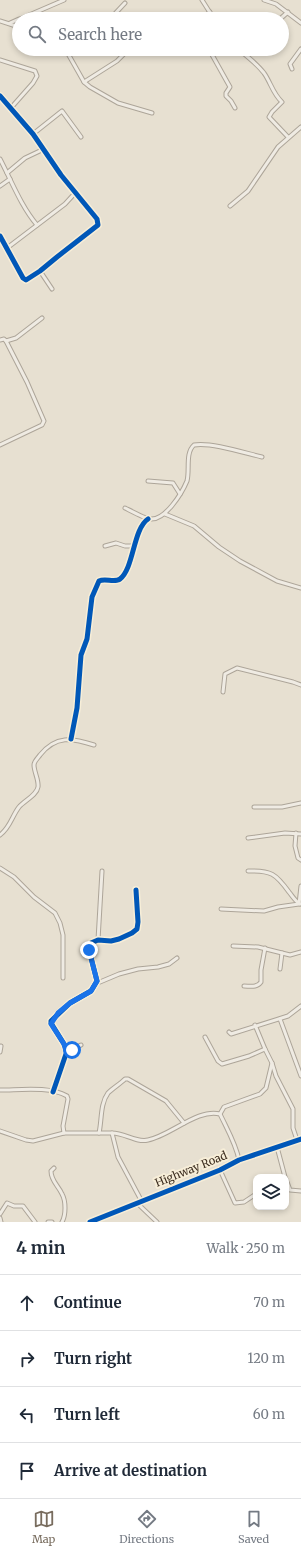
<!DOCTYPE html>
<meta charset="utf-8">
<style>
body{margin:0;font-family:Merriweather,serif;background:#f6f6f7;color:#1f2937}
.controls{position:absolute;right:12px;bottom:12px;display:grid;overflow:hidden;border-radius:8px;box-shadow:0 2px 6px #0003}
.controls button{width:36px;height:36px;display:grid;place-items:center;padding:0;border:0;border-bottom:1px solid #e0e1e3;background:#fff;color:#1f2937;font:20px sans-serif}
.stop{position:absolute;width:12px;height:12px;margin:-9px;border:3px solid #1a73e8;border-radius:50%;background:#fff}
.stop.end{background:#1a73e8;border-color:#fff;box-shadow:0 1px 4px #0008}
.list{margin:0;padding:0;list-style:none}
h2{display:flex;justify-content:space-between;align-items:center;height:52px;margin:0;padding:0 16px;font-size:17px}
h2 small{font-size:13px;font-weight:400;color:#747a83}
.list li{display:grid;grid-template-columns:26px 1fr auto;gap:12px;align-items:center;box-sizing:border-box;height:56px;padding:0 16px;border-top:1px solid #e0e1e3}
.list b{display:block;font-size:15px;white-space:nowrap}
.list em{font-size:13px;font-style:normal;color:#747a83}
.icon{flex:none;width:22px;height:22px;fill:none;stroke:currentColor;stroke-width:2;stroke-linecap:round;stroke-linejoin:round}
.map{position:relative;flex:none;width:301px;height:1222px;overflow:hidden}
.search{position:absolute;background:#fff;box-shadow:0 2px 6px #0003;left:12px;right:12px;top:12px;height:44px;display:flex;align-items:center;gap:10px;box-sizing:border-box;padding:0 14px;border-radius:22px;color:#747a83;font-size:15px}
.sheet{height:276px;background:#fff}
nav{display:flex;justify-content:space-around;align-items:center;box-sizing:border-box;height:56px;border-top:1px solid #e0e1e3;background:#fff;font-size:11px;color:#747a83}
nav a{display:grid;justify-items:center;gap:2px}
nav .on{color:#786c5e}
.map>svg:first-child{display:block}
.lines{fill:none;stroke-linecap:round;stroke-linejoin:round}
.street-casing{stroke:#ada599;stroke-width:5}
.street{stroke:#efebe3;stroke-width:3}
.cycleway-casing{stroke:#f7eed8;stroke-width:8}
.cycleway{stroke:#0057b8;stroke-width:5}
.route{stroke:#1a73e8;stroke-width:5}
.labels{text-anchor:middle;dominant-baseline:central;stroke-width:4;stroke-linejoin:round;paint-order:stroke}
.street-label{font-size:11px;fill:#3d2e20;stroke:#f7eed8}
</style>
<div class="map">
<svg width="301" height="1222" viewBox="0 0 301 1222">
<rect width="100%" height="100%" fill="#e7e0d1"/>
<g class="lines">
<defs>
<g id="street">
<path d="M202,0L214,19"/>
<path d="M264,0L276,4L301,23"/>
<path d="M20,19L64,0"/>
<path d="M110,19L125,3"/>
<path d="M201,19L210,12"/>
<path d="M280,19L288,12"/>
<path d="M0,21L19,27"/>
<path d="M10,23L19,19"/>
<path d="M60,49L67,52L84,82L90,87L118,103L152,113"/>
<path d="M215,49L211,53L230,87L226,93V96L231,101L235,108"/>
<path d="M238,49C247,56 257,64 264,73C271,83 273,94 282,102L272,112L269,117L288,137"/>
<path d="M0,60L35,71L37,76L33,83L10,109"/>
<path d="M292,69L290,64L301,49"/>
<path d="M84,82L117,61L129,49"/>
<path d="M0,96L33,134L61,175L97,219L98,225L57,257L40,271L26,280L23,278L0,236"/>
<path d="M33,134L62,111L81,137"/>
<path d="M0,159C12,182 21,206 37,225"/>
<path d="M7,173L25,158L44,149"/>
<path d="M0,186L10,179"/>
<path d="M230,206L248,191L278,147L301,127"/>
<path d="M7,248L65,204L76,192"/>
<path d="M40,271L52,289"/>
<path d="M0,340L4,339L6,341L16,338L42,318"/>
<path d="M0,445L42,425L44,421L27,382L6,341"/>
<path d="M148,481L173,483L180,494"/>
<path d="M125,508C131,511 146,519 150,519C165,521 182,493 187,481C190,470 185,453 194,445C211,442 245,453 262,457"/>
<path d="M165,514L194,526L219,547L240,561L277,581L301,588"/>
<path d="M105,546L116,543L125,546H135"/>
<path d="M223,692L225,674L237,668L293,682L301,685"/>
<path d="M71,739L77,708L81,655L87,639L92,597L99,581C105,578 115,583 120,579C134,568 133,529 148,519"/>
<path d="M254,807H282L301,803"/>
<path d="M296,833L295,846L298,858L301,860"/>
<path d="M0,835C10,828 12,816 19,807C24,801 37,795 38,787C39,780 34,772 34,765C34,761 38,758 40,755C56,735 72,738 94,745"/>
<path d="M248,838L285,833L301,834"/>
<path d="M0,868L14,877L34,897L55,913L60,923L63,935V978"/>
<path d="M248,871C271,870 276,874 289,892C293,897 295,901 300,904"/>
<path d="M221,909L264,911L278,907L299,904L301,886"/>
<path d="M98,940L102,871"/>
<path d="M233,946L258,947L290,955L301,952"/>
<path d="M280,969L282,953"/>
<path d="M97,981L100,982L119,974L138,969L158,967L169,964L177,958"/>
<path d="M244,986C250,986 257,988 261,982V970L265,948"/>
<path d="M280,1019L301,1076"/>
<path d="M255,1025L265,1049L272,1063L276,1076L293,1109V1128L297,1140"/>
<path d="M229,1032L231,1034L288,1016L301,1006"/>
<path d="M205,1037L218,1061L222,1064L249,1056L265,1049"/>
<path d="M67,1051L72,1050L81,1045"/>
<path d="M0,1052L1,1046"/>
<path d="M0,1090C20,1090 49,1086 67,1096L68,1099L63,1126L64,1133"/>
<path d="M53,1092L67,1051L64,1044L51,1023V1021L70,1003L91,991L97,981L89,950L91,943L98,940L111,941L119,939L132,933L137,929L138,922L136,890"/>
<path d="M220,1114L224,1107L260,1094L266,1088L272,1063"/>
<path d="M0,1131L26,1140L33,1141L64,1133H112L118,1157L141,1200L138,1204L157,1222"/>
<path d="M99,1133C102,1120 100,1104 108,1093C113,1088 120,1084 125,1079H128L166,1101L184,1123"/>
<path d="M112,1133C125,1133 136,1143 148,1140C170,1136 198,1108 220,1114C227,1129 236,1144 239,1160"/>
<path d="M277,1147L285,1177"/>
<path d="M54,1168L51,1171C51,1181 58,1185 62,1194C66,1201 66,1215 62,1222"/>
<path d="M220,1170L235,1203L244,1202L256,1194"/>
<path d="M286,1179L290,1190L301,1191"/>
<path d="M0,1214L7,1203L14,1206H23L35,1222"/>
<path d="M0,1218L1,1222"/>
<path d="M48,1222H52"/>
<path d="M90,1222L220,1170L239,1160L301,1139"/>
</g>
</defs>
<!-- street casing -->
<use href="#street" class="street-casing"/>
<!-- street -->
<use href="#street" class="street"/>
<defs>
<g id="cycleway">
<path d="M0,96L33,134L61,175L97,219L98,225L57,257L40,271L26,280L23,278L0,236"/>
<path d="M71,739L77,708L81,655L87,639L92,597L99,581C105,578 115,583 120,579C134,568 133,529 148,519"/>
<path d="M53,1092L67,1051L64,1044L51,1023V1021L70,1003L91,991L97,981L89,950L91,943L98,940L111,941L119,939L132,933L137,929L138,922L136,890"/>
<path d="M90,1222L220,1170L239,1160L301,1139"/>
</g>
</defs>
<!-- cycleway casing -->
<use href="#cycleway" class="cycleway-casing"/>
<!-- cycleway -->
<use href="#cycleway" class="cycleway"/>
</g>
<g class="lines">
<!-- route -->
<path class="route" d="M72,1050L66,1051L64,1044L51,1024L58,1013L70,1003L91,991L97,981L89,950"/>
</g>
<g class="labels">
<!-- street labels -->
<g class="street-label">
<text transform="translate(191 1169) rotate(-22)">Highway Road</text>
</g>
</g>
</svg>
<div class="controls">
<button><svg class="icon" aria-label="layers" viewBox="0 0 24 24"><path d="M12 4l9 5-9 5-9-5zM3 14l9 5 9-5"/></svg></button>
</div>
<div class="stop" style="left:72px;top:1050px"></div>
<div class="stop end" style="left:89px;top:950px"></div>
<div class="search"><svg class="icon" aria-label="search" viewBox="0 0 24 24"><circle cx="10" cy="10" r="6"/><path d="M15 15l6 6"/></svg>Search here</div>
</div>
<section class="sheet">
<h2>4 min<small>Walk · 250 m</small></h2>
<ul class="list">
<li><svg class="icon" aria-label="ahead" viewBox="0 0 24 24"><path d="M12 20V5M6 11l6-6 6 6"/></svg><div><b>Continue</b></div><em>70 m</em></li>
<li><svg class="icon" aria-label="right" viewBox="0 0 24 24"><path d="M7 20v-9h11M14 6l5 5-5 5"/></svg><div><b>Turn right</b></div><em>120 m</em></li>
<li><svg class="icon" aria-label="left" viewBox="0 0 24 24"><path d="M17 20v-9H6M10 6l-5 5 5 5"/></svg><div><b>Turn left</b></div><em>60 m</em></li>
<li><svg class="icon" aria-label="arrive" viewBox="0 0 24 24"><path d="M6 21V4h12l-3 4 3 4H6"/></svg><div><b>Arrive at destination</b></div></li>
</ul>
</section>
<nav>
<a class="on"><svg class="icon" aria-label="map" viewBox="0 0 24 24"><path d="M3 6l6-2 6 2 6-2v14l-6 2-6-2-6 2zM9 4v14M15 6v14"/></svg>Map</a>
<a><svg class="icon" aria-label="directions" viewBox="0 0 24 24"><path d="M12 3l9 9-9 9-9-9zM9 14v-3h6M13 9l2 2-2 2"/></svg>Directions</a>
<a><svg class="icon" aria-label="saved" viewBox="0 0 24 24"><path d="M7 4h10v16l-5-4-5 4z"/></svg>Saved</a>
</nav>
